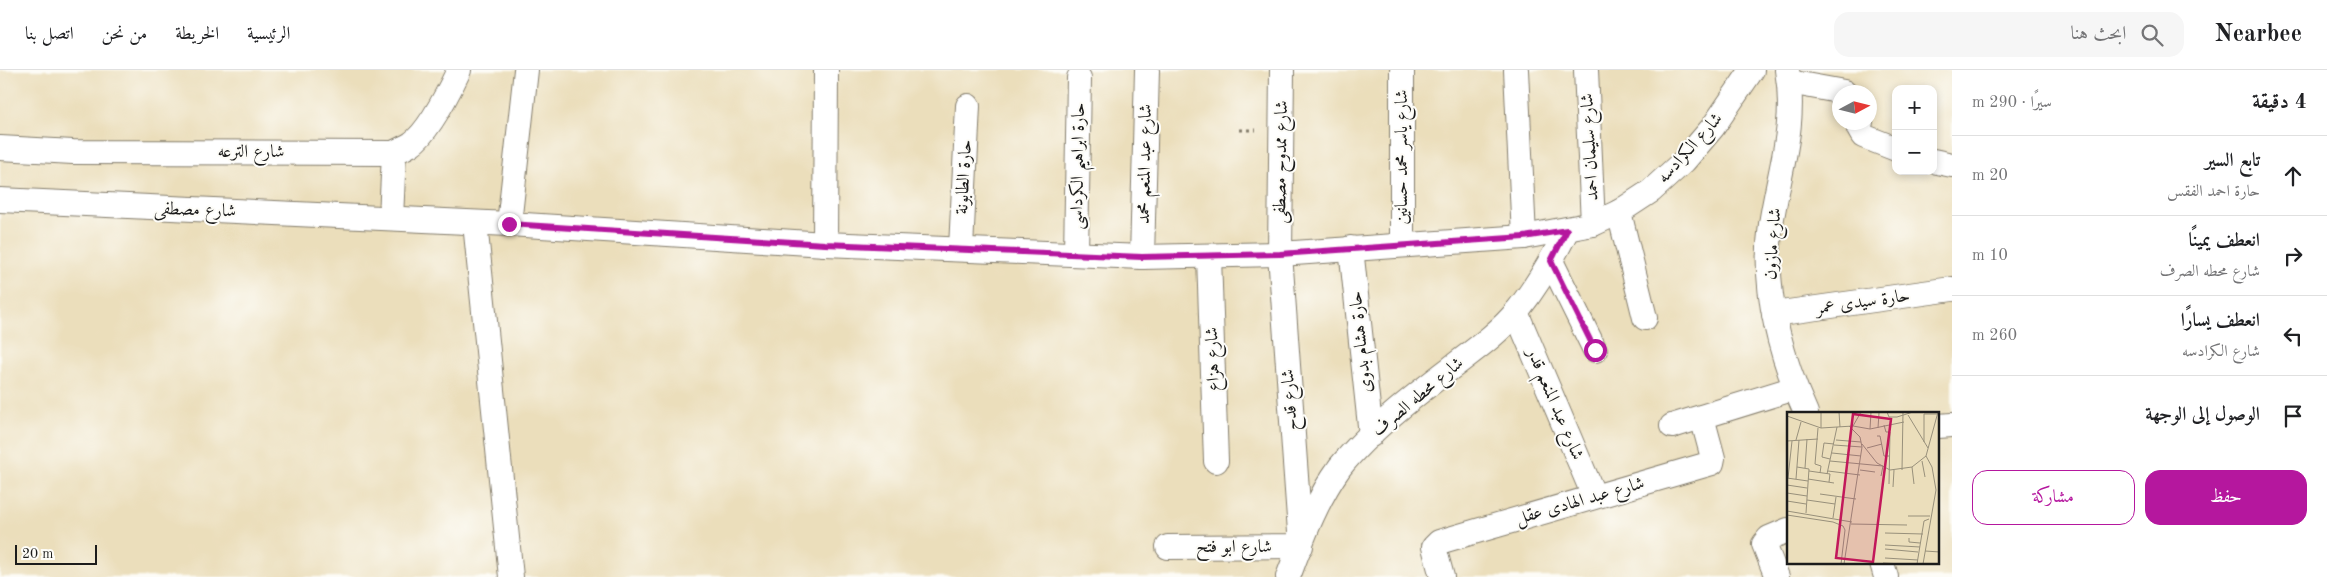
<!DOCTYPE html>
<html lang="ar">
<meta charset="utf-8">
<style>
body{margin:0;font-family:"Old Standard TT",Amiri,serif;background:#f6f6f6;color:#202124;direction:rtl}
.controls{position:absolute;right:15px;top:15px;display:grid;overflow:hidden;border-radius:10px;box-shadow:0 2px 8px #0003}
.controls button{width:45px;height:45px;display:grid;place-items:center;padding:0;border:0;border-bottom:1px solid #e0e0e0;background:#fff;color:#202124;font:25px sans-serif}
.compass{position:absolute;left:1832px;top:15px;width:45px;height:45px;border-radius:50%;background:#fff;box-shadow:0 2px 8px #0003;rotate:83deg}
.scale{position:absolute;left:15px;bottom:12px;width:82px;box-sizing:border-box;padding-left:5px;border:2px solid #1c1c1c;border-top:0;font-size:14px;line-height:18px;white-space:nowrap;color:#1c1c1c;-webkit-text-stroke:4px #fdfcf7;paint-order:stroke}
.stop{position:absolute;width:15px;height:15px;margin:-11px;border:4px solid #b5179e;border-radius:50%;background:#fff}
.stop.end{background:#b5179e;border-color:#fff;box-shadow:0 1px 5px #0008}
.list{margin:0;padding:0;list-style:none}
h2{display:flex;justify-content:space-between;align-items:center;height:65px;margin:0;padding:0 20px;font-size:21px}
h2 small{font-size:16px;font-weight:400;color:#757577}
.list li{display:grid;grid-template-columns:32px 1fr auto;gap:15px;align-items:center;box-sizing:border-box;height:80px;padding:0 20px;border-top:1px solid #e0e0e0}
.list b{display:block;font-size:19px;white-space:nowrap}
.list p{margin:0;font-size:16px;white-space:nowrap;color:#757577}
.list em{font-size:16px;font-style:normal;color:#757577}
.actions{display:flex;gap:10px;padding:15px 20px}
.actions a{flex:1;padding:11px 0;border:1px solid #b5179e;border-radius:15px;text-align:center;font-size:18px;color:#b5179e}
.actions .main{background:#b5179e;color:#fff}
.icon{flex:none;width:28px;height:28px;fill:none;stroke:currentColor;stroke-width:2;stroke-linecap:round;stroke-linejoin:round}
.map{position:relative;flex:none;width:1952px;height:507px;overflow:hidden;direction:ltr}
header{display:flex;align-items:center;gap:30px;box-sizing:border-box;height:70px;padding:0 25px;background:#fff;border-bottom:1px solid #e0e0e0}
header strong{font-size:24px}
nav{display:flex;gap:28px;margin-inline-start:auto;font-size:18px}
.search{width:350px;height:45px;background:#f6f6f6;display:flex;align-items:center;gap:12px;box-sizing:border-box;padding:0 18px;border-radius:15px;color:#757577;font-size:19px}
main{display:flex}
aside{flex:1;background:#fff}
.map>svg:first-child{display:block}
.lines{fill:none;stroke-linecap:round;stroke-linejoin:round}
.minor-casing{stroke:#847d6c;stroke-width:26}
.path{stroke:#847d6c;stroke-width:3;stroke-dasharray:4 4;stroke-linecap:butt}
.minor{stroke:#fff;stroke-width:24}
.route{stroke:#b5179e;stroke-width:6}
.labels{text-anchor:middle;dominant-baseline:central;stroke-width:4;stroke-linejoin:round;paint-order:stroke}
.street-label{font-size:18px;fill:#1c1c1c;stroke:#fdfcf7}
.inset-road{fill:none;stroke:#98907b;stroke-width:1}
.view{fill:#c2185b;fill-opacity:0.15;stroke:#c2185b;stroke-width:2.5}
.inset-edge{fill:none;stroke:#1c1c1c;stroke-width:2.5}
</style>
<header>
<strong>Nearbee</strong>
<div class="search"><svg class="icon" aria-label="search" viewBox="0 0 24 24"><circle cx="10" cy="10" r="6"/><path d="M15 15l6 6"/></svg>ابحث هنا</div>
<nav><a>الرئيسية</a><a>الخريطة</a><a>من نحن</a><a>اتصل بنا</a></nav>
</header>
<main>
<aside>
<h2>4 دقيقة<small>سيرًا · 290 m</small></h2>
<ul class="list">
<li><svg class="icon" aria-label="ahead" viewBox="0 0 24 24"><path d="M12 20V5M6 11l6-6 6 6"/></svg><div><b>تابع السير</b><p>حارة احمد الفقس</p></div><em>20 m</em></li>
<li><svg class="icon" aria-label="right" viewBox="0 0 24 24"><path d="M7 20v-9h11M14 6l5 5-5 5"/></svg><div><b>انعطف يمينًا</b><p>شارع محطه الصرف</p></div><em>10 m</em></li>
<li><svg class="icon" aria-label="left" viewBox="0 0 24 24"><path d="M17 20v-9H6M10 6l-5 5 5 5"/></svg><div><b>انعطف يسارًا</b><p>شارع الكرادسه</p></div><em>260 m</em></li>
<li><svg class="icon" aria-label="arrive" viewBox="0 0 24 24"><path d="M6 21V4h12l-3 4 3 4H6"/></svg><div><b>الوصول إلى الوجهة</b></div></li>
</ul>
<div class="actions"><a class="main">حفظ</a><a>مشاركة</a></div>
</aside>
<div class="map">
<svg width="1952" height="507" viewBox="0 0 1952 507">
<rect width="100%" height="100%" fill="#fdfcf7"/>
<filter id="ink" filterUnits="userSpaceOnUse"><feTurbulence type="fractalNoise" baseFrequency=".02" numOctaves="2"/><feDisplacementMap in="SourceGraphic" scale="10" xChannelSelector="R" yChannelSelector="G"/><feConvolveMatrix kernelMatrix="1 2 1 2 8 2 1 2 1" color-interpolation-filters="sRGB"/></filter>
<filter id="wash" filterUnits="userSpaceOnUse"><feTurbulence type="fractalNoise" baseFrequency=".0096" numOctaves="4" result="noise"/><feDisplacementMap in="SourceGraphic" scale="20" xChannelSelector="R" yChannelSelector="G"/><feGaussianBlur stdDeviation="1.12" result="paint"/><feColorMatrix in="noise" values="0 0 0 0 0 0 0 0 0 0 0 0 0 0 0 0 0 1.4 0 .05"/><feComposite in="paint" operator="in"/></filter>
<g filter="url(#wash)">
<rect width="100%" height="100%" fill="#ebdebb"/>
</g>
<g filter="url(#ink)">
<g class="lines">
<defs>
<g id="minor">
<path d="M1402,0V174"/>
<path d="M1516,0L1524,167"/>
<path d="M1586,0L1593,154"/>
<path d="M1787,0C1797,55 1779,101 1771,154C1762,218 1780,285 1806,343"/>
<path d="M1789,12L1844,22"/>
<path d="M1861,52L1859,59L1863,66L1896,79"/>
<path d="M0,78L73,82L394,83C399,80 406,77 411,74C429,62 450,19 459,0"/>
<path d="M1933,91L1952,95"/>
<path d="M0,130L509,154L825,174L1142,187L1280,184L1524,167L1593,154L1619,142L1651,121L1684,91L1713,57L1752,0"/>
<path d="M1619,142L1645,248"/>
<path d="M391,148L394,83"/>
<path d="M475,153L511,507"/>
<path d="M509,154L526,0"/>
<path d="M825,174L826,0"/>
<path d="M961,178L968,36"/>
<path d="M1351,178L1371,365"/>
<path d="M1076,184L1079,8"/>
<path d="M1142,187L1147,0"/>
<path d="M1209,187L1216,391"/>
<path d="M1551,191L1595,280"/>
<path d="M1516,242L1594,426"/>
<path d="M1774,244L1952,219"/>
<path d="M1672,356L1795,318"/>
<path d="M1938,356L1952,355"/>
<path d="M1168,477L1301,476L1280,184L1282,0"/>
<path d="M1882,493L1886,507"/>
<path d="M1288,507C1302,470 1316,430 1340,397C1369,361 1414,326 1451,298C1473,281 1499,263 1517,241C1537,216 1553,188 1567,160"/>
<path d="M1442,507L1434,477L1439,472L1712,393L1713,388L1702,347"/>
<path d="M1777,507L1764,474L1769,468L1788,460"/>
</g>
</defs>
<!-- minor casing -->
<use href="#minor" class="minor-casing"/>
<!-- path -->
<path class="path" d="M1239,60H1256"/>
<!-- minor -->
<use href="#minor" class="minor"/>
</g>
</g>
<g class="lines" filter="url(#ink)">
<!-- route -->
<path class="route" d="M509,154L825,174L1142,187L1280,184L1524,167L1567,160L1551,191L1595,280"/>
</g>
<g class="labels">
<!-- street labels -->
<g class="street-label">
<text transform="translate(1590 77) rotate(-93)">شارع سليمان احمد</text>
<text transform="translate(1690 78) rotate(-48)">شارع الكرادسه</text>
<text x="251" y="82">شارع الترعه</text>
<text transform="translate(1402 87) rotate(-90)">شارع ياسر محمد حسانين</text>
<text transform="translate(1281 92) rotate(-89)">شارع ممدوح مصطفى</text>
<text transform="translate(1145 94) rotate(-89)">شارع عبد المنعم محمد</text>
<text transform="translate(1078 96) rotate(-89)">حارة ابراهيم الكرداسى</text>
<text transform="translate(964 107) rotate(-87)">حارة الطابونة</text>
<text transform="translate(195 140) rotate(2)">شارع مصطفى</text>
<text transform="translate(1773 174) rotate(-86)">شارع مازون</text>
<text transform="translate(1863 232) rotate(-8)">حارة سيدى عمر</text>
<text transform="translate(1361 272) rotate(-96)">حارة هشام بدوى</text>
<text transform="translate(1213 289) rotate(-92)">شارع هزاع</text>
<text transform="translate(1418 327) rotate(-40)">شارع محطه الصرف</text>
<text transform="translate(1290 330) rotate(-94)">شارع قدح</text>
<text transform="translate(1555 334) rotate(67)">شارع عبد المنعم قدر</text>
<text transform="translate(1580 431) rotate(-16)">شارع عبد الهادى عقل</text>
<text x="1234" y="477">شارع ابو فتح</text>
</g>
</g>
<!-- overview -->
<g transform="translate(1787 342)">
<rect width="152" height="152" fill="#ebdebb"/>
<path class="inset-road" d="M52,0L53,15M100,0L102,5H110L126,0M121,3L141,36M0,4L34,16L66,14L83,17L117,10M97,13L99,20H103L102,72M66,14L74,0M31,16L28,52L34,54L33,61M34,16V0M91,16L92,1M83,17L84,0M90,24H93L97,44H103M9,28L14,10M49,28L74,30M0,29L31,27M137,30V2H150M75,32L90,51L103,58L125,55L139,44M47,33L75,35M80,36L95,32M45,41L74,44M139,44L151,0M43,47L35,45L37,31L47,32M43,49L96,54L94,64M135,49L138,65M10,55L22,57L19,101M125,55L127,72M18,56L20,27M73,58L88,60M115,58L116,0M22,59L43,62L42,70M41,59L73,63M40,62L50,15M0,66L21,69M1,66L5,29M9,67L12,28M21,67L47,71M0,73L20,76M106,75L107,58M0,81L20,84M33,82L69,87M20,88L48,92M0,89L19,92M0,99L65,110M0,103L46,110L56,114L58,118L54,152M121,104H143M46,106L49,85M64,112L120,113M98,121L136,122M122,126V130L133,131M98,133L133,135M98,137L131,140M138,139L153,140M98,146L131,148M96,151L117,152M57,152L75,35L73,25L62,14M130,152L137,109L142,107M136,152L149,78L145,55L139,44"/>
<path class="view" d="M66,2L104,7L86,150L49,146Z"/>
<rect width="152" height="152" class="inset-edge"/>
</g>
</svg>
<div class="controls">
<button>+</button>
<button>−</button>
</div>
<svg class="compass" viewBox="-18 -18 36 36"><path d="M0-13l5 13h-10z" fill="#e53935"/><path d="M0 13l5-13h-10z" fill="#757577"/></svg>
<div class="scale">20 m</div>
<div class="stop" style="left:1595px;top:280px"></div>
<div class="stop end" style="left:509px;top:154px"></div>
</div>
</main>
